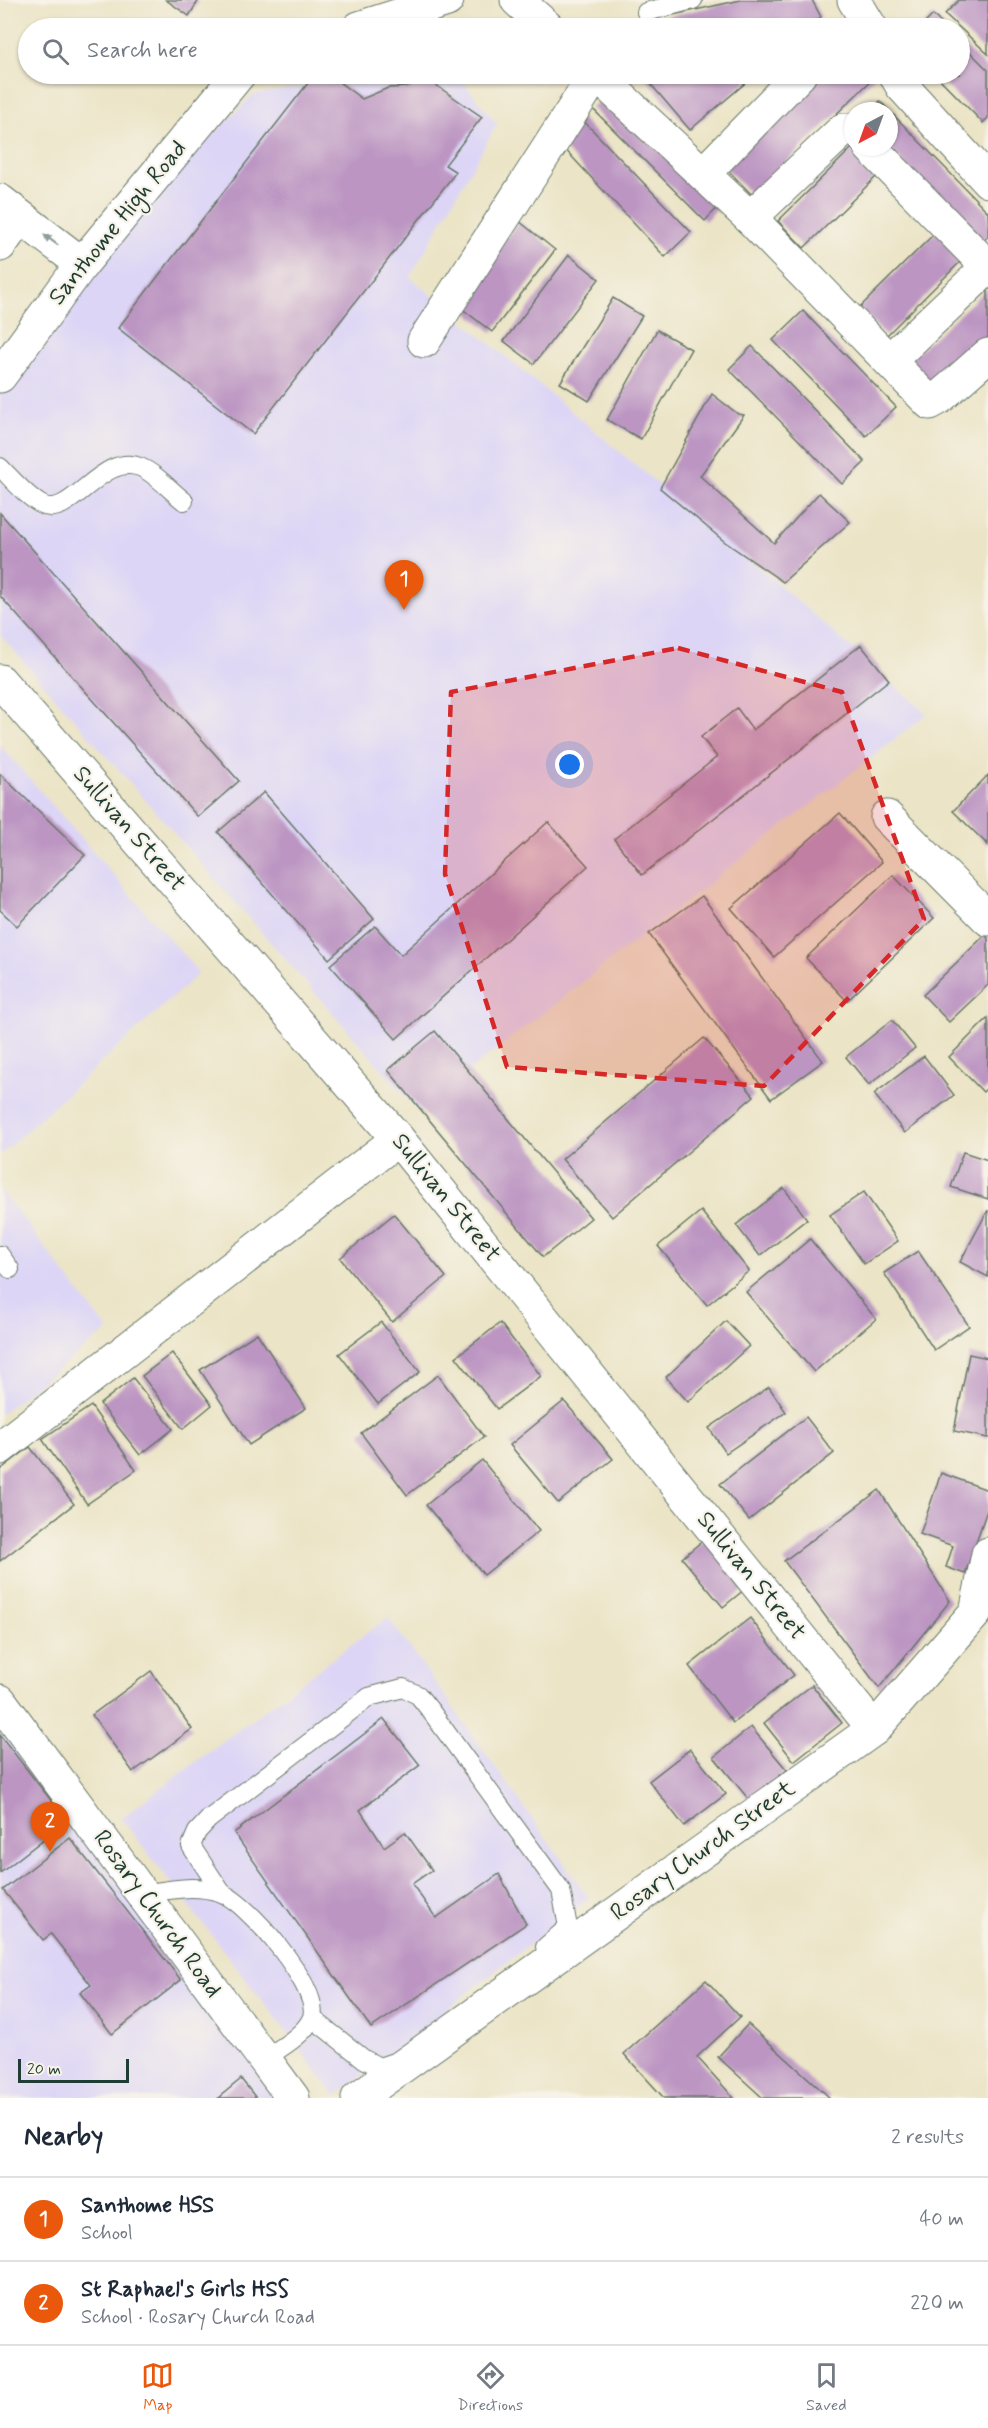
<!DOCTYPE html>
<meta charset="utf-8">
<style>
body{margin:0;font-family:Mynerve,sans-serif;background:#f6f6f7;color:#1f2937}
.compass{position:absolute;left:844px;top:102px;width:54px;height:54px;border-radius:50%;background:#fff;box-shadow:0 2px 4px #0004;rotate:221deg}
.scale{position:absolute;left:18px;bottom:15px;width:111px;box-sizing:border-box;padding-left:6px;border:3px solid #1f3d34;border-top:0;font-size:16px;line-height:21px;white-space:nowrap;color:#1f3d34;-webkit-text-stroke:4px #f7f3e8;paint-order:stroke}
.you{position:absolute;left:570px;top:765px;width:21px;height:21px;margin:-15px;border:4px solid #fff;border-radius:50%;background:#1a73e8;box-shadow:0 0 0 9px #1a73e833}
.badge{display:grid;place-items:center;width:39px;height:39px;border-radius:50%;background:#ea580c;color:#fff;font-size:20px;font-weight:700}
.pin{position:absolute;translate:-50% -50px;filter:drop-shadow(0 2px 3px #0008)}
.pin::after{content:'';position:absolute;top:32px;width:21px;height:18px;background:inherit;clip-path:polygon(0 0,100% 0,50% 100%)}
.list{margin:0;padding:0;list-style:none}
h2{display:flex;justify-content:space-between;align-items:center;height:78px;margin:0;padding:0 24px;font-size:26px}
h2 small{font-size:20px;font-weight:400;color:#747a83}
.list li{display:grid;grid-template-columns:39px 1fr auto;gap:18px;align-items:center;box-sizing:border-box;height:84px;padding:0 24px;border-top:2px solid #e0e1e3}
.list b{display:block;font-size:22px;white-space:nowrap}
.list p{margin:0;font-size:20px;white-space:nowrap;color:#747a83}
.list em{font-size:20px;font-style:normal;color:#747a83}
.icon{flex:none;width:33px;height:33px;fill:none;stroke:currentColor;stroke-width:2;stroke-linecap:round;stroke-linejoin:round}
.map{position:relative;flex:none;width:988px;height:2098px;overflow:hidden}
.search{position:absolute;background:#fff;box-shadow:0 2px 4px #0004;left:18px;right:18px;top:18px;height:66px;display:flex;align-items:center;gap:15px;box-sizing:border-box;padding:0 21px;border-radius:33px;color:#747a83;font-size:22px}
.sheet{height:246px;background:#fff}
nav{display:flex;justify-content:space-around;align-items:center;box-sizing:border-box;height:84px;border-top:2px solid #e0e1e3;background:#fff;font-size:16px;color:#747a83}
nav a{display:grid;justify-items:center;gap:3px}
nav .on{color:#ea580c}
.map>svg:first-child{display:block}
.built{fill:#ddd5f6}
.building{fill:#bc95c2}
.lines{fill:none;stroke-linecap:round;stroke-linejoin:round}
.service-casing{stroke:#667767;stroke-width:20}
.minor-casing{stroke:#667767;stroke-width:35}
.secondary-casing{stroke:#667767;stroke-width:35}
.primary-casing{stroke:#667767;stroke-width:35}
.service{stroke:#fff;stroke-width:18}
.minor{stroke:#fff;stroke-width:33}
.secondary{stroke:#fff;stroke-width:33}
.primary{stroke:#fff;stroke-width:33}
.oneway{fill:#8f9e9a}
.marked{fill:#d62828;fill-opacity:0.2;stroke:#d62828;stroke-width:4.5;stroke-dasharray:12 8;stroke-linejoin:round}
.labels{text-anchor:middle;dominant-baseline:central;stroke-width:4.5;stroke-linejoin:round;paint-order:stroke}
.street-label{font-size:24px;fill:#1f3d34;stroke:#f7f3e8}
</style>
<div class="map">
<svg width="988" height="2098" viewBox="0 0 988 2098">
<rect width="100%" height="100%" fill="#f7f3e8"/>
<filter id="ink" filterUnits="userSpaceOnUse"><feTurbulence type="fractalNoise" baseFrequency=".0167" numOctaves="2"/><feDisplacementMap in="SourceGraphic" scale="12" xChannelSelector="R" yChannelSelector="G"/><feConvolveMatrix kernelMatrix="1 2 1 2 8 2 1 2 1" color-interpolation-filters="sRGB"/></filter>
<filter id="wash" filterUnits="userSpaceOnUse"><feTurbulence type="fractalNoise" baseFrequency=".008" numOctaves="4" result="noise"/><feDisplacementMap in="SourceGraphic" scale="24" xChannelSelector="R" yChannelSelector="G"/><feGaussianBlur stdDeviation="1.35" result="paint"/><feColorMatrix in="noise" values="0 0 0 0 0 0 0 0 0 0 0 0 0 0 0 0 0 1.4 0 .05"/><feComposite in="paint" operator="in"/></filter>
<g filter="url(#wash)">
<rect width="100%" height="100%" fill="#ebe4c6"/>
<!-- built -->
<g class="built">
<path d="M369,74H457L497,124L410,277L778,584L927,714L418,1110L0,635V380L107,240L253,95Z"/>
<path d="M0,745L199,973L0,1155Z"/>
<path d="M0,1189L108,1330L0,1414Z"/>
<path d="M388,1617L589,1898L336,2096L121,1818Z"/>
<path d="M0,1725L278,2098H0Z"/>
</g>
<g id="blocks">
<!-- building -->
<g class="building">
<path d="M166,0H199L189,16Z"/>
<path d="M741,0H812L821,17L808,28H643L659,18Z"/>
<path d="M959,0H988V54L945,14Z"/>
<path d="M933,15L946,28H920Z"/>
<path d="M960,42L988,70V118L983,123L935,74H960Z"/>
<path d="M315,74H328L362,99L388,88L406,87L427,79L482,117L445,165L456,172L253,434L118,328Z"/>
<path d="M642,74H756L690,130Z"/>
<path d="M816,74H878L752,195L723,165Z"/>
<path d="M604,98L719,206L705,221L591,107Z"/>
<path d="M880,101L988,212V236L976,248L889,147V111H870Z"/>
<path d="M578,115L691,232L665,257L561,145Z"/>
<path d="M852,148L878,175L804,248L778,221Z"/>
<path d="M519,221L555,250L492,332L456,304Z"/>
<path d="M937,231L964,258L886,336L859,308Z"/>
<path d="M569,255L599,279L534,364L504,341Z"/>
<path d="M988,288V337L934,387L909,360Z"/>
<path d="M613,298L642,316L589,401L560,383Z"/>
<path d="M803,311L896,407L866,436L773,340Z"/>
<path d="M657,330L691,349L641,439L607,420Z"/>
<path d="M752,346L865,462L842,484L729,369Z"/>
<path d="M712,394L738,414L744,415L700,476L774,543L819,493L850,522L783,582L725,542L660,488Z"/>
<path d="M0,513L239,781L198,817L0,596Z"/>
<path d="M861,645L889,680L642,875L614,839L717,757L701,737L737,708L753,730Z"/>
<path d="M0,774L85,855L17,926L0,910Z"/>
<path d="M988,775V845L953,811Z"/>
<path d="M264,792L374,919L329,959L218,832Z"/>
<path d="M840,813L882,862L774,957L731,908Z"/>
<path d="M548,822L588,866L396,1039L330,965L375,926L401,955Z"/>
<path d="M893,875L934,918L847,1001L806,958Z"/>
<path d="M702,896L823,1061L771,1099L649,934Z"/>
<path d="M985,935L988,938V985L949,1022L923,995Z"/>
<path d="M988,1018V1087L983,1092L949,1057Z"/>
<path d="M892,1020L915,1048L869,1085L846,1057Z"/>
<path d="M435,1031L591,1218L543,1257L388,1070Z"/>
<path d="M704,1038L754,1096L612,1217L562,1159Z"/>
<path d="M924,1056L954,1095L905,1133L874,1094Z"/>
<path d="M963,1152L988,1160V1199L951,1187Z"/>
<path d="M784,1188L807,1219L760,1256L736,1225Z"/>
<path d="M864,1192L898,1241L864,1264L830,1215Z"/>
<path d="M988,1210V1277L960,1262Z"/>
<path d="M701,1211L749,1271L707,1305L658,1246Z"/>
<path d="M394,1214L446,1277L392,1322L340,1258Z"/>
<path d="M810,1239L876,1319L814,1372L746,1292Z"/>
<path d="M918,1251L969,1326L934,1350L884,1273Z"/>
<path d="M726,1321L749,1346L688,1402L666,1377Z"/>
<path d="M381,1322L420,1372L378,1404L339,1354Z"/>
<path d="M500,1323L541,1376L497,1409L456,1357Z"/>
<path d="M257,1333L306,1408L249,1445L200,1370Z"/>
<path d="M172,1353L212,1405L183,1429L142,1376Z"/>
<path d="M969,1354L988,1358V1438L954,1431Z"/>
<path d="M438,1375L484,1437L407,1495L361,1433Z"/>
<path d="M133,1378L173,1429L140,1455L100,1404Z"/>
<path d="M769,1387L786,1412L726,1453L709,1428Z"/>
<path d="M564,1401L613,1459L558,1503L510,1445Z"/>
<path d="M91,1406L136,1470L87,1504L42,1439Z"/>
<path d="M806,1417L834,1453L749,1520L720,1484Z"/>
<path d="M30,1447L74,1504L0,1561V1470Z"/>
<path d="M482,1460L539,1531L484,1575L426,1505Z"/>
<path d="M941,1473L988,1490V1507L965,1574L946,1567L953,1546L920,1534Z"/>
<path d="M879,1490L950,1601L879,1688L784,1561Z"/>
<path d="M708,1536L750,1585L723,1607L682,1558Z"/>
<path d="M750,1618L794,1675L733,1723L689,1666Z"/>
<path d="M151,1671L192,1729L133,1772L92,1715Z"/>
<path d="M812,1685L842,1723L794,1761L764,1723Z"/>
<path d="M384,1719L420,1765L360,1810L384,1847L405,1832L432,1870L412,1884L436,1918L499,1874L526,1924L371,2028L234,1833Z"/>
<path d="M751,1727L787,1770L750,1801L714,1757Z"/>
<path d="M0,1735L67,1821L0,1873Z"/>
<path d="M690,1749L726,1794L684,1826L649,1781Z"/>
<path d="M70,1838L181,1980L112,2034L80,1993L91,1985L51,1934L43,1940L3,1890Z"/>
<path d="M706,1980L740,2017L697,2057L734,2098H664L624,2054Z"/>
<path d="M748,2024L829,2097L828,2098H763L718,2057Z"/>
<path d="M241,2079L256,2098H218Z"/>
</g>
</g>
</g>
<g filter="url(#ink)">
<use href="#blocks" fill-opacity="0" stroke="#667767" stroke-width="1.5"/>
<g class="lines">
<defs>
<g id="service">
<path d="M646,12L693,0"/>
<path d="M0,467C12,479 27,497 42,505C71,520 101,452 140,467C155,473 171,491 184,501"/>
<path d="M0,1255L10,1269"/>
<path d="M222,1893L191,1846L197,1832L209,1819L369,1697L403,1688L418,1695L430,1710L561,1890L568,1927L545,1947"/>
<path d="M142,1894C169,1890 193,1884 219,1892C246,1900 321,1988 312,2017C306,2034 279,2049 264,2059"/>
<path d="M312,2018L364,2059L379,2067L397,2061"/>
</g>
<g id="minor">
<path d="M517,0L548,28"/>
<path d="M854,0L871,28"/>
<path d="M895,74L902,86L988,181"/>
<path d="M870,147L982,261L985,270L890,360"/>
<path d="M703,174L750,218L843,130H853"/>
<path d="M0,201L82,264"/>
<path d="M750,218L930,403L939,398L988,355"/>
<path d="M0,245L20,217"/>
<path d="M424,341L596,74L703,174L800,74"/>
<path d="M0,681L398,1139L874,1729"/>
<path d="M887,817L988,919"/>
<path d="M0,1448L398,1139"/>
<path d="M358,2098L874,1729L976,1612L988,1554"/>
</g>
<path id="secondary" d="M0,1701L293,2098"/>
<g id="primary">
<path d="M359,28L447,0"/>
<path d="M0,376L82,264L239,74"/>
</g>
</defs>
<!-- service casing -->
<use href="#service" class="service-casing"/>
<!-- minor casing -->
<use href="#minor" class="minor-casing"/>
<!-- secondary casing -->
<use href="#secondary" class="secondary-casing"/>
<!-- primary casing -->
<use href="#primary" class="primary-casing"/>
<!-- service -->
<use href="#service" class="service"/>
<!-- minor -->
<use href="#minor" class="minor"/>
<!-- secondary -->
<use href="#secondary" class="secondary"/>
<!-- primary -->
<use href="#primary" class="primary"/>
</g>
<!-- one-way arrows -->
<defs><path id="oneway-solid" d="M-6-.8H1V-3.2L6.5 0L1 3.2V.8H-6Z" transform="scale(1.5)"/></defs>
<use class="oneway" href="#oneway-solid" transform="translate(51 240) rotate(-143)"/>
</g>
<!-- marked area -->
<path class="marked" d="M678,648L842,692L924,919L764,1086L507,1067L445,874L451,692Z"/>
<g class="labels">
<!-- street labels -->
<g class="street-label">
<text transform="translate(118 223) rotate(-51)">Santhome High Road</text>
<text transform="translate(129 829) rotate(49)">Sullivan Street</text>
<text transform="translate(446 1198) rotate(51)">Sullivan Street</text>
<text transform="translate(751 1576) rotate(51)">Sullivan Street</text>
<text transform="translate(703 1851) rotate(-36)">Rosary Church Street</text>
<text transform="translate(157 1914) rotate(54)">Rosary Church Road</text>
</g>
</g>
</svg>
<svg class="compass" viewBox="-18 -18 36 36"><path d="M0-13l5 13h-10z" fill="#e53935"/><path d="M0 13l5-13h-10z" fill="#747a83"/></svg>
<div class="scale">20 m</div>
<div class="you"></div>
<div class="pin badge" style="left:404px;top:610px">1</div>
<div class="pin badge" style="left:50px;top:1852px">2</div>
<div class="search"><svg class="icon" aria-label="search" viewBox="0 0 24 24"><circle cx="10" cy="10" r="6"/><path d="M15 15l6 6"/></svg>Search here</div>
</div>
<section class="sheet">
<h2>Nearby<small>2 results</small></h2>
<ul class="list">
<li><span class="badge">1</span><div><b>Santhome HSS</b><p>School</p></div><em>40 m</em></li>
<li><span class="badge">2</span><div><b>St Raphael's Girls HSS</b><p>School · Rosary Church Road</p></div><em>220 m</em></li>
</ul>
</section>
<nav>
<a class="on"><svg class="icon" aria-label="map" viewBox="0 0 24 24"><path d="M3 6l6-2 6 2 6-2v14l-6 2-6-2-6 2zM9 4v14M15 6v14"/></svg>Map</a>
<a><svg class="icon" aria-label="directions" viewBox="0 0 24 24"><path d="M12 3l9 9-9 9-9-9zM9 14v-3h6M13 9l2 2-2 2"/></svg>Directions</a>
<a><svg class="icon" aria-label="saved" viewBox="0 0 24 24"><path d="M7 4h10v16l-5-4-5 4z"/></svg>Saved</a>
</nav>
